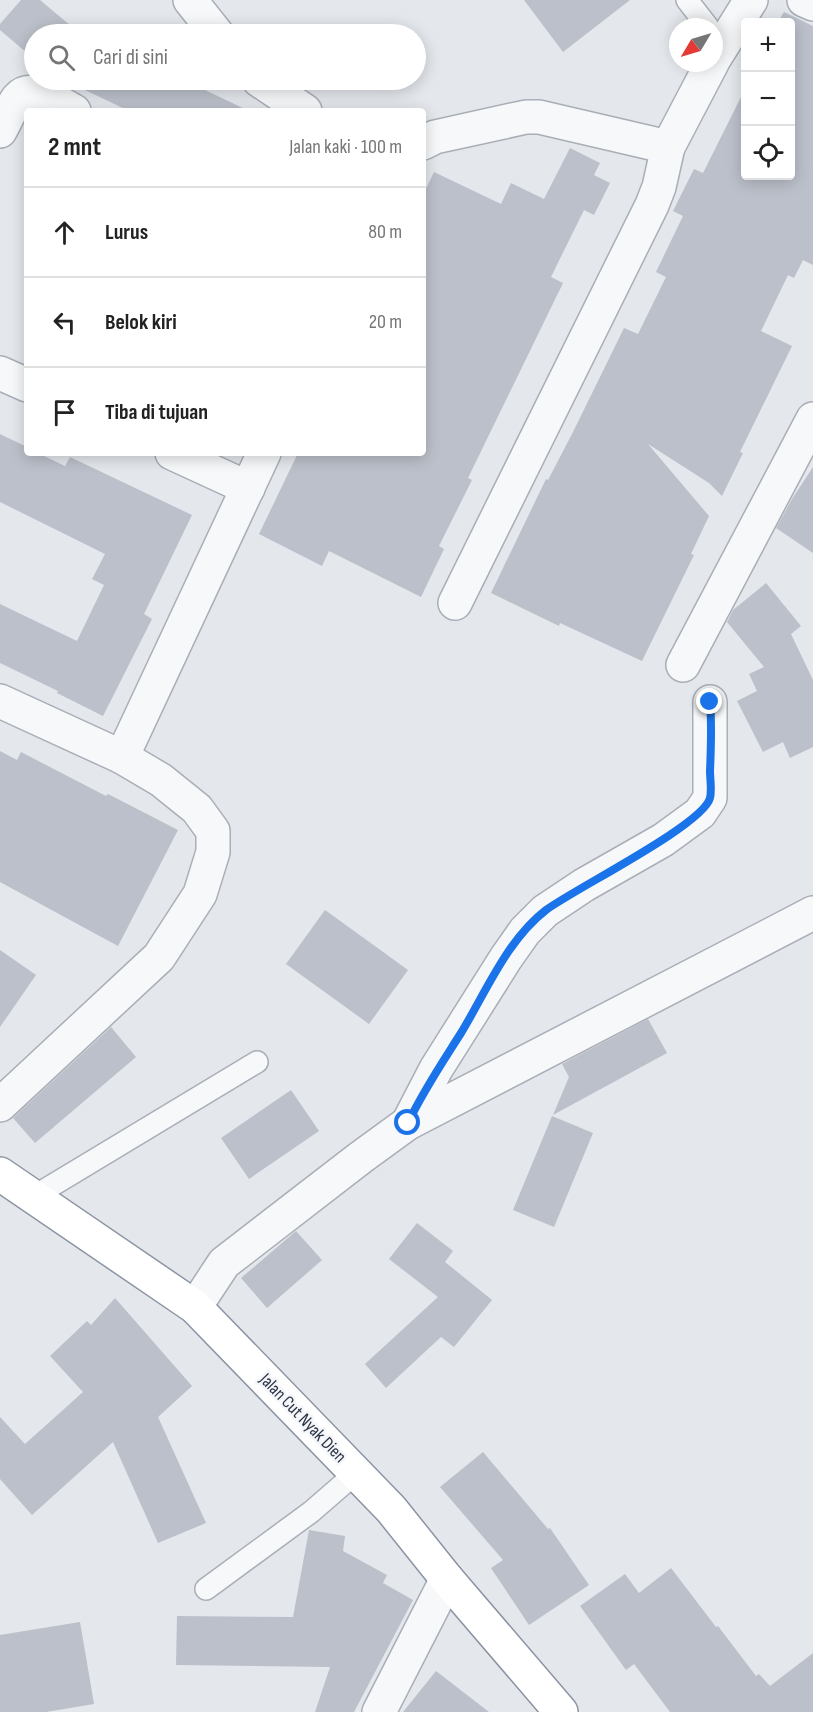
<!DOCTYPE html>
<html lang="id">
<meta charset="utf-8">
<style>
body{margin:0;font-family:"Sofia Sans Condensed",sans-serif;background:#f2f2f2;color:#222}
.controls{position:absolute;right:18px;top:18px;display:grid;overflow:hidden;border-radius:6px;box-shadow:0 3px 15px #0003}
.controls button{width:54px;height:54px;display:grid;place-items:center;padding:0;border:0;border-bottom:2px solid #e0e0e0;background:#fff;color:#222;font:30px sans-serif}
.compass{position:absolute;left:669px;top:18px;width:54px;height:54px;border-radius:50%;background:#fff;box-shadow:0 3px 15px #0003;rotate:232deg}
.stop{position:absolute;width:18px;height:18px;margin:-14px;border:4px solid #1a73e8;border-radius:50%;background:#fff}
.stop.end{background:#1a73e8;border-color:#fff;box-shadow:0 2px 6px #0008}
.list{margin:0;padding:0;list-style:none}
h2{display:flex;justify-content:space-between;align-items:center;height:78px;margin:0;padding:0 24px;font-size:26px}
h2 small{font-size:20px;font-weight:400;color:#767676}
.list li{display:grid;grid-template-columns:39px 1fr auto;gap:18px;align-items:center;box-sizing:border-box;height:90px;padding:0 24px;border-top:2px solid #e0e0e0}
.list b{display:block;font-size:22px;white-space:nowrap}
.list em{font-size:20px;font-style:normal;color:#767676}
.icon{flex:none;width:33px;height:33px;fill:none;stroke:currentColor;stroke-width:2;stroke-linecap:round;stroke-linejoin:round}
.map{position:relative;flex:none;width:813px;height:1712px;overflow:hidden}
.search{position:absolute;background:#fff;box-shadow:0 3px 15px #0003;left:24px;top:24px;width:402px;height:66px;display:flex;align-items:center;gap:15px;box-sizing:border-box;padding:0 21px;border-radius:33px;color:#767676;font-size:22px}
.panel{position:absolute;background:#fff;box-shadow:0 3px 15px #0003;left:24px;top:108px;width:402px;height:348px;border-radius:6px}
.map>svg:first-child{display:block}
.building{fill:#bbc0ca}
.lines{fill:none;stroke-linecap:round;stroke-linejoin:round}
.service-casing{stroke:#a9aeb7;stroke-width:24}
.minor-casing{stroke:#a9aeb7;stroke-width:36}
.trunk-casing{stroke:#8b94a3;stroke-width:36}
.service{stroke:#f7f8fa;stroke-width:21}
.minor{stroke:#f7f8fa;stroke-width:33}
.trunk{stroke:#fff;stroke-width:33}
.route{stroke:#1a73e8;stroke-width:8}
.labels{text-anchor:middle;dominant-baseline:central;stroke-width:5;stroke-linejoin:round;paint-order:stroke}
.street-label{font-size:18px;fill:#2b3445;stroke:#f4f6f9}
</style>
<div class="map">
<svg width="813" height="1712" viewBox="0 0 813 1712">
<rect width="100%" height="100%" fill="#e4e7ec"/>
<!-- building -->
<g class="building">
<path d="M21,0H40L77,31L74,34H34V59L0,30V24Z"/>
<path d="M524,0H630L563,52Z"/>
<path d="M784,12L813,26V265L803,260L794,278L788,275L761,331L792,346L740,452L743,453L722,496L709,483L648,444L709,516L691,554L694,555L642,661L560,623L559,626L491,593L546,479L548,480L573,432L624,328L638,334L666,277L656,272L683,216L673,211L694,169L703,173L746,87V176H790V22H778Z"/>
<path d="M64,80H184L249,111H129Z"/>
<path d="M570,148L600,163L594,175L610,183L594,215L584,210L551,277L563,283L468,478L472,480L439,546L444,549L421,597L329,551L322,566L259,534L298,453H423V195L434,172L501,204L511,183L544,199Z"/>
<path d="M0,434L27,447V453H38L65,466L70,457L192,515L144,614L152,619L103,716L57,693L58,691L0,663V604L77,641L104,585L92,579L105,554L0,502Z"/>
<path d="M813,467V553L776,528L792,499Z"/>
<path d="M766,583L801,626L791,634L813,680V747L790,758L783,742L763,752L737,701L757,691L749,674L764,667L727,622L733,610Z"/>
<path d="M0,751L17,760L21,752L106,796L108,794L178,830L118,946L0,882Z"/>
<path d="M325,910L408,970L369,1024L286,964Z"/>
<path d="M0,950L36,975L0,1027Z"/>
<path d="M648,1019L667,1053L553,1115L569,1077L562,1064Z"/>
<path d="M111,1027L136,1057L35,1143L13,1118Z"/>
<path d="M291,1090L319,1131L249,1179L221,1138Z"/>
<path d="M552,1116L593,1133L554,1227L513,1210Z"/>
<path d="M417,1223L453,1251L445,1262L492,1300L454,1347L441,1337L386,1388L365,1364L438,1297L389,1259Z"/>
<path d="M296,1231L322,1260L267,1308L241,1278Z"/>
<path d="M115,1298L192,1386L158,1417L206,1523L158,1543L113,1442L32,1515L0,1479V1417L25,1444L83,1392L50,1356L87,1321L91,1325Z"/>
<path d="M483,1452L548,1529L550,1528L589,1585L529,1625L491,1568L503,1560L440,1487Z"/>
<path d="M309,1530L345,1536L343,1551L387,1575L383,1583L413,1600L354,1712H315L330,1667L176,1665L177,1616L293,1617Z"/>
<path d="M671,1568L716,1627L718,1626L756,1676L759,1674L770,1686L813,1653V1712H670L634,1664L626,1670L580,1606L625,1574L639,1593Z"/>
<path d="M80,1622L94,1704L46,1712H0V1635Z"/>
<path d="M436,1671L489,1712H403Z"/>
</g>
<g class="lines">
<defs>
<g id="service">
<path d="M687,0L708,27"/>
<path d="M33,1197L257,1062"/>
<path d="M206,1589L311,1512L356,1473"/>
</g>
<g id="minor">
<path d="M190,0L217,34"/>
<path d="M804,0L813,4"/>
<path d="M714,59L751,0"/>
<path d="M259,80L305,111"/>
<path d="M0,131C6,121 11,107 18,98C32,82 60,104 74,111"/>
<path d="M423,143L435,137L526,117H539L668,147"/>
<path d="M0,373L27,385"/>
<path d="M172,453L248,488"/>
<path d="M455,603L652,205L659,187L668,147L712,63"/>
<path d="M683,665L813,419"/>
<path d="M0,701L122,757"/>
<path d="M0,1105L159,957L200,894L213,852V831L197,809L161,780L122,757L264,453"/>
<path d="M408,1123L436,1069L506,958L525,931L545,911L584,885L663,840L700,813L710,798V702"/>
<path d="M195,1307L224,1263L360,1158L408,1123L813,913"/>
<path d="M379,1712L447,1579"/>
</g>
<path id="trunk" d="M0,1174L195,1307L391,1509L447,1579L561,1712"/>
</defs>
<!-- service casing -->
<use href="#service" class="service-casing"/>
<!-- minor casing -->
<use href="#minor" class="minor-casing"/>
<!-- trunk casing -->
<use href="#trunk" class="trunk-casing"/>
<!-- service -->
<use href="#service" class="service"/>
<!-- minor -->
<use href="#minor" class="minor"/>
<!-- trunk -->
<use href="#trunk" class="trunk"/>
</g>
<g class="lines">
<!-- route -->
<path class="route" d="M408,1123C423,1091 442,1063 461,1033C486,992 507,940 546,910C576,888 703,825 710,798C712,790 710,779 710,771C711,748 712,725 710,702"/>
</g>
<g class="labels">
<!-- street labels -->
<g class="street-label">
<text transform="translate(303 1418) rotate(46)">Jalan Cut Nyak Dien</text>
</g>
</g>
</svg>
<div class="controls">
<button>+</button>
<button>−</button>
<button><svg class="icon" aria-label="locate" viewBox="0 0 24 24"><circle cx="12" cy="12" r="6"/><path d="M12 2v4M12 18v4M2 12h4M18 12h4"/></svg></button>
</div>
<svg class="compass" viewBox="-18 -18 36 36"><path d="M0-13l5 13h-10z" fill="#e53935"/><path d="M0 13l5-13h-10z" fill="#767676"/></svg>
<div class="stop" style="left:408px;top:1123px"></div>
<div class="stop end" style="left:710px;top:702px"></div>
<div class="search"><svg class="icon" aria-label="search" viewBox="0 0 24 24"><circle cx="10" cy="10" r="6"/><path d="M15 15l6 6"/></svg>Cari di sini</div>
<section class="panel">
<h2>2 mnt<small>Jalan kaki · 100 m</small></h2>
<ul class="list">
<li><svg class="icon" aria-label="ahead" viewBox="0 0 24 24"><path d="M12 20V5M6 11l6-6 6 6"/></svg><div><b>Lurus</b></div><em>80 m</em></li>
<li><svg class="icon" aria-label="left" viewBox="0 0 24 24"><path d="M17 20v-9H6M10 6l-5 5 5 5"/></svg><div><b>Belok kiri</b></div><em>20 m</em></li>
<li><svg class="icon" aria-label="arrive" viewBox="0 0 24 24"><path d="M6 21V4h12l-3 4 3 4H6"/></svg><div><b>Tiba di tujuan</b></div></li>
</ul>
</section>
</div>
